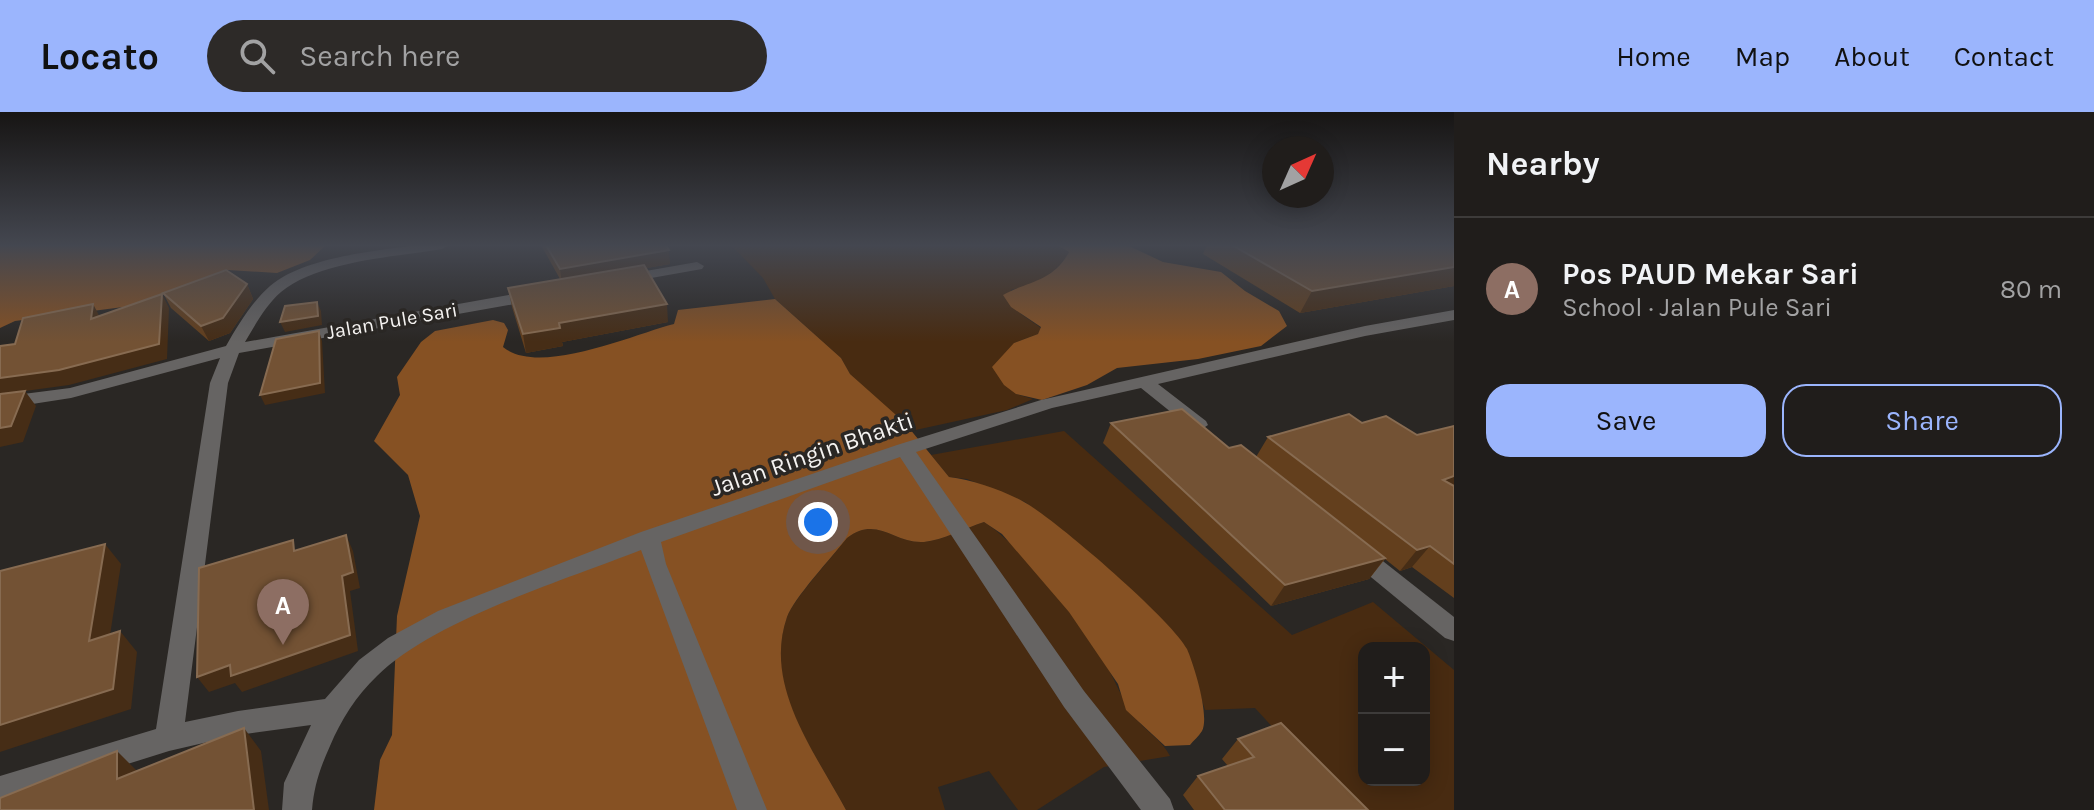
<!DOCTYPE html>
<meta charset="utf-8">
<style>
body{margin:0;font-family:Karla,sans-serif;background:#2d2a28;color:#f1f3f6}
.controls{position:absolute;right:24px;bottom:24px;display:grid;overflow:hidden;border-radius:16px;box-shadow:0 4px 20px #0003}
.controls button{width:72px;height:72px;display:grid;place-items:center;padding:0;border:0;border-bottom:2px solid #3d3b3a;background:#201d1b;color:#f1f3f6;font:40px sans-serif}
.compass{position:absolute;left:1262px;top:24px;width:72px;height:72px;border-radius:50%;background:#201d1b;box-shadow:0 4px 20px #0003;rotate:45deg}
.you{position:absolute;left:818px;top:410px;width:28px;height:28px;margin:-20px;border:6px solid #fff;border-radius:50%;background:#1a73e8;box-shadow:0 0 0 12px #1a73e833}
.badge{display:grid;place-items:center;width:52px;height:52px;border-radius:50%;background:#9bb5fd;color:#fff;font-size:26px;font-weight:700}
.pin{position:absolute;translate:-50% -66px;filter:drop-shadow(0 2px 4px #0008)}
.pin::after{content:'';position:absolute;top:42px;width:28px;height:24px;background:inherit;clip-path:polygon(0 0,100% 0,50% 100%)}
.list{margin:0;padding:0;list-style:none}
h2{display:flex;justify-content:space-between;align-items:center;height:104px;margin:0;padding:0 32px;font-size:34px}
h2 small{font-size:26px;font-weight:400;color:#a2a2a3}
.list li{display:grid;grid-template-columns:52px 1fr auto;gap:24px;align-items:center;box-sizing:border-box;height:144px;padding:0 32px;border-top:2px solid #3d3b3a}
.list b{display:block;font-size:30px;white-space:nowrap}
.list p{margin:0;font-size:26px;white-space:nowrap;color:#a2a2a3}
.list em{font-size:26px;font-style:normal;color:#a2a2a3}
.actions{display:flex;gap:16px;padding:24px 32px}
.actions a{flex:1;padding:18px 0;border:2px solid #9bb5fd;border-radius:24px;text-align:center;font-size:28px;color:#9bb5fd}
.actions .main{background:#9bb5fd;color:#111}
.icon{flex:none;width:44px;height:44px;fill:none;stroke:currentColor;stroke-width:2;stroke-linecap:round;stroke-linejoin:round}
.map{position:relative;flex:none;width:1454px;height:698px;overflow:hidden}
header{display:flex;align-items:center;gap:48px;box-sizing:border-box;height:112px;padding:0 40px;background:#9bb5fd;color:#111}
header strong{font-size:38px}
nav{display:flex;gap:44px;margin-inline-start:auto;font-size:28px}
.search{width:560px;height:72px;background:#2d2a28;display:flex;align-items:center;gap:20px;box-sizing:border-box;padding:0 28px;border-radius:44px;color:#a2a2a3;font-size:30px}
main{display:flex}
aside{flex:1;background:#201d1b}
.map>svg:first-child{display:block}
.green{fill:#482b11;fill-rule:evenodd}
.forest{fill:#865123}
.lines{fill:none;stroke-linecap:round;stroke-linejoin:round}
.minor{fill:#666463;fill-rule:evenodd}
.wall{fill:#633f1d}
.shaded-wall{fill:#462d16}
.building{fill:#735234;stroke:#876b51;stroke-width:2}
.labels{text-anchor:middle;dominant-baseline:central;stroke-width:7;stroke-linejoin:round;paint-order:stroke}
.far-street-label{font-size:20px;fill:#f5f3f1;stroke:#2a2724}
.street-label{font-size:24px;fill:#f5f3f1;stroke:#2a2724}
</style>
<header>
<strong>Locato</strong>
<div class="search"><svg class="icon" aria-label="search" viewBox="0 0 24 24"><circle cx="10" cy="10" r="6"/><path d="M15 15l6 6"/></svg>Search here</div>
<nav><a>Home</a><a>Map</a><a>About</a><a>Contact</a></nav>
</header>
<main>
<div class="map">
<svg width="1454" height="698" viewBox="0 0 1454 698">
<rect width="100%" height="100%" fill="#2a2724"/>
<!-- green -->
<g class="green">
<path d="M731,133H1057L1069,140C1057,162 1035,173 1011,178L1021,202L1041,216L1038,222L1014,231L1016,282L1033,287L1007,298L911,319L850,262L841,246L775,187L763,166Z"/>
<path d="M1064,319L1292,523L1373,490L1454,558V698H1349L1255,596L1205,598L1186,536L1171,517L1089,440L1025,390L967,367L949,365L931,343ZM1364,536H1424V668H1364Z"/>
<path d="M984,410C1024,436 1074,503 1101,544C1114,564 1122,590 1137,608C1148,621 1162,628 1170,644L1104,655L1037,698H1018L989,659L938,675L945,698H846C815,640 762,574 787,505C793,488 834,443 847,426C877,403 894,432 924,430C943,428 965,416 984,410Z"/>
</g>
<!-- forest -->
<g class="forest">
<path d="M0,133H326L310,148L277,161L228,158L131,194L15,209L0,216Z"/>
<path d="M1057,133H1127L1163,150L1221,160L1245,179L1279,199L1287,214L1261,234L1198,247L1117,256L1087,273L1042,288L1016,282L1004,273L992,255L1014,231L1038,222L1041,215L1011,195L1003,183C1028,169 1053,170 1069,140Z"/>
<path d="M775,187L841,246L850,262L905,311L949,365C973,368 1002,378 1024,390C1054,406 1173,509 1187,537C1194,553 1210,604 1202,619C1199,624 1193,629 1190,633L1165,634L1126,598L1118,572L1069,500L1002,422L984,410C965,416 943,428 924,430C894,432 877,403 847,426C832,445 794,486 787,505C763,574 815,640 846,698H374L380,648L392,623L397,504L420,404L408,363L374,329L400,283L397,265L421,230L435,219L493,208L504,211L508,218L503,235C539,265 634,222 674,212L678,198Z"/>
</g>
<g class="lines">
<!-- minor -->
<g class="minor">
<path d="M418,133H449L442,137C395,145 318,149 281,180C266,193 255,213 245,230L537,178L545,183L537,188L239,241L228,271L185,610L238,599L325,587L359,548L388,526L438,499L641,420L897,333L1041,288L1365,214L1454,198V208L1365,224L1158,272L1206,309L1208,313L1199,319L1192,317L1141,276L1052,296L916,340L1084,579L1170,687L1174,698H1141L1064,595L900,345L661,430L666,452L767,698H737L641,438C565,468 434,508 377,564C356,584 341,608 330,634C320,656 314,674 312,698H282L284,671L311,613L238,623L169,639L0,692V664L156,617L210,271L220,246L71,286L0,297V285L70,276L226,234C238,213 252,190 270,174C304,145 375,139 418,133Z"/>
<path d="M697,150L704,154L702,157L623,171L616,167L623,163Z"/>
<path d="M1357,433L1365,435L1454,505V529L1445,526L1349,447L1346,441L1349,435Z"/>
</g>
</g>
<!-- wall -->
<g class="wall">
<path d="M541,133H666L670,152L646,156L668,210L562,230L563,234L526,241L512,195L508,176L560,167Z"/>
<path d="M1207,133H1454V174L1300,201L1203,142Z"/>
<path d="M247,172L253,187L230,221L209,229L171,196L163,181Z"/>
<path d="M1111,311L1229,336L1256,345L1268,325L1362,311L1417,323L1454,314V486L1412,455L1400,459L1385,447L1369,467L1271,494L1103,331Z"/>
<path d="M1238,627L1368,698H1194L1183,683L1198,664L1228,654L1222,647Z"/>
</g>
<!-- shaded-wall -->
<g class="shaded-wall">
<path d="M669,138L670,152L562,171L560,157Z"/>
<path d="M1454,155V174L1300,201L1312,179Z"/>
<path d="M247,172L253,187L230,221L209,229L201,214Z"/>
<path d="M162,182L169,196L167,247L69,273L25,279L36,294L23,330L0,335V266Z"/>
<path d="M317,190L321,199L322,213L285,220L280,210Z"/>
<path d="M93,192L101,207H91Z"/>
<path d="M667,192L668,210L562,230L563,234L526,241L523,222L559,211Z"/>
<path d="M319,219L322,229L325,281L265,293L260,283Z"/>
<path d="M1454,364V379L1443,368Z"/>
<path d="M346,423L353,439L360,476L350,479L358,539L242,580L235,571L209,580L197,565L342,464Z"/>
<path d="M105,432L121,452L106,549L89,529Z"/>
<path d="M1430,434L1412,455L1400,459L1417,438Z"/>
<path d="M1385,446L1369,467L1271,494L1285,473Z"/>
<path d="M120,519L137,540L131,597L0,640V613Z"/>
<path d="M244,616L261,639L269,698H254Z"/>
<path d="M117,639L140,662L117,667Z"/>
</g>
<!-- building -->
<g class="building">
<path d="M546,133H666L669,138L560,157Z"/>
<path d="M1232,133H1454V155L1312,179Z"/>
<path d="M644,153L667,192L559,211L560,216L523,222L508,176Z"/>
<path d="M226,158L247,172L223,206L201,214L163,181Z"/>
<path d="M162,182L159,232L59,258L0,266V234L15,232L23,206L93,192L91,207Z"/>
<path d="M317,190L318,204L280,210L285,194Z"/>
<path d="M319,219L320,271L260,283L276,227Z"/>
<path d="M25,279L11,314L0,316V282Z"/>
<path d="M1182,297L1229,336L1241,333L1385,446L1285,473L1111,311Z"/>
<path d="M1349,302L1362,311L1386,304L1417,323L1454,314V364L1443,368L1454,374V452L1430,434L1417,438L1268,325Z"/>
<path d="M346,423L353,460L342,464L350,523L231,564L230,553L197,565L199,456L293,428L294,439Z"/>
<path d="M105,432L89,529L120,519L113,577L0,613V459Z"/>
<path d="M1281,611L1368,698H1225L1198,664L1254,645L1238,627Z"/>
<path d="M244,616L254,698H0V686L117,639V667Z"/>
</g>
<!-- sky -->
<linearGradient id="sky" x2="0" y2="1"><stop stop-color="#171514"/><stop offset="0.58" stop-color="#444750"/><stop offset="1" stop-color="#444750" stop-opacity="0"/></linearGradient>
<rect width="1454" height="230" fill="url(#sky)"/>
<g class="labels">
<!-- far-street labels -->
<g class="far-street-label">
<text transform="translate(392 209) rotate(-10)">Jalan Pule Sari</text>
</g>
<!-- street labels -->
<g class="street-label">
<text transform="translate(812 342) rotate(-19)">Jalan Ringin Bhakti</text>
</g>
</g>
</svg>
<div class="controls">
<button>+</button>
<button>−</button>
</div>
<svg class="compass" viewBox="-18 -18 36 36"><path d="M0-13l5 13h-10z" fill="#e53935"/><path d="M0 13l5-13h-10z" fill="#a2a2a3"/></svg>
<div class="you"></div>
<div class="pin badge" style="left:283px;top:533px;background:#8d6e63">A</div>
</div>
<aside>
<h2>Nearby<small></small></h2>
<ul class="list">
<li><span class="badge" style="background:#8d6e63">A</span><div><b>Pos PAUD Mekar Sari</b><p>School · Jalan Pule Sari</p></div><em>80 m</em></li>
</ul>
<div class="actions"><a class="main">Save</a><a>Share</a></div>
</aside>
</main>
